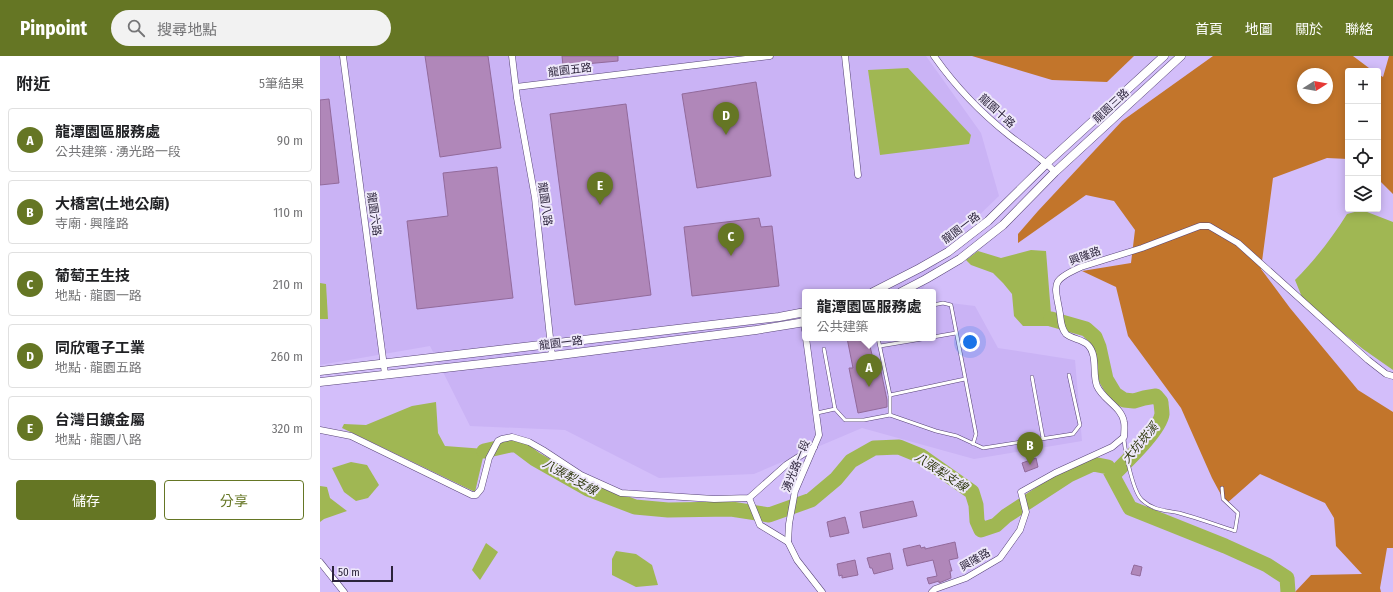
<!DOCTYPE html>
<html lang="zh-TW">
<meta charset="utf-8">
<style>
body{margin:0;font-family:"Fira Sans Condensed","Noto Sans TC",sans-serif;background:#f2f2f2;color:#202124}
.controls{position:absolute;right:12px;top:12px;display:grid;overflow:hidden;border-radius:4px;box-shadow:0 2px 10px #0003}
.controls button{width:36px;height:36px;display:grid;place-items:center;padding:0;border:0;border-bottom:1px solid #e0e0e0;background:#fff;color:#202124;font:20px sans-serif}
.compass{position:absolute;left:977px;top:12px;width:36px;height:36px;border-radius:50%;background:#fff;box-shadow:0 2px 10px #0003;rotate:79deg}
.scale{position:absolute;left:12px;bottom:10px;width:61px;box-sizing:border-box;padding-left:4px;border:2px solid #2c243b;border-top:0;font-size:11px;line-height:14px;white-space:nowrap;color:#2c243b;-webkit-text-stroke:3px #eee8fa;paint-order:stroke}
.you{position:absolute;left:650px;top:286px;width:14px;height:14px;margin:-10px;border:3px solid #fff;border-radius:50%;background:#1a73e8;box-shadow:0 0 0 6px #1a73e833}
.badge{display:grid;place-items:center;width:26px;height:26px;border-radius:50%;background:#657624;color:#fff;font-size:13px;font-weight:700}
.pin{position:absolute;translate:-50% -33px;filter:drop-shadow(0 1px 2px #0008)}
.pin::after{content:'';position:absolute;top:21px;width:14px;height:12px;background:inherit;clip-path:polygon(0 0,100% 0,50% 100%)}
.popup{position:absolute;left:482px;top:233px;width:134px;height:52px;box-sizing:border-box;display:grid;place-content:center;border-radius:4px;background:#fff;filter:drop-shadow(0 1px 3px #0005);font-size:13px;white-space:nowrap;color:#757577}
.popup b{font-size:15px;color:#202124}
.popup::after{content:'';position:absolute;left:50%;top:100%;margin-left:-8px;border:8px solid transparent;border-top-color:#fff}
.list{margin:0;padding:0;list-style:none}
h2{display:flex;justify-content:space-between;align-items:center;height:52px;margin:0;padding:0 16px;font-size:17px}
h2 small{font-size:13px;font-weight:400;color:#757577}
.list li{display:grid;grid-template-columns:26px 1fr auto;gap:12px;align-items:center;box-sizing:border-box;height:64px;margin:0 8px 8px;padding:0 8px;border:1px solid #e0e0e0;border-radius:4px}
.list b{display:block;font-size:15px;white-space:nowrap}
.list p{margin:0;font-size:13px;white-space:nowrap;color:#757577}
.list em{font-size:13px;font-style:normal;color:#757577}
.actions{display:flex;gap:8px;padding:12px 16px}
.actions a{flex:1;padding:9px 0;border:1px solid #657624;border-radius:4px;text-align:center;font-size:14px;color:#657624}
.actions .main{background:#657624;color:#fff}
.icon{flex:none;width:22px;height:22px;fill:none;stroke:currentColor;stroke-width:2;stroke-linecap:round;stroke-linejoin:round}
.map{position:relative;flex:none;width:1073px;height:536px;overflow:hidden}
header{display:flex;align-items:center;gap:24px;box-sizing:border-box;height:56px;padding:0 20px;background:#657624;color:#fff}
header strong{font-size:19px}
nav{display:flex;gap:22px;margin-inline-start:auto;font-size:14px}
.search{width:280px;height:36px;background:#f2f2f2;display:flex;align-items:center;gap:10px;box-sizing:border-box;padding:0 14px;border-radius:22px;color:#757577;font-size:15px}
main{display:flex}
aside{flex:1;background:#fff}
.map>svg:first-child{display:block}
.built{fill:#cab3f5}
.forest{fill:#c2752b;fill-rule:evenodd}
.water{fill:#a0b753}
.lines{fill:none;stroke-linecap:round;stroke-linejoin:round}
.river{stroke:#a0b753;stroke-width:15}
.building{fill:#b087b9;stroke:#926a9b}
.service-casing{stroke:#574477;stroke-width:4}
.minor-casing{stroke:#574477;stroke-width:7}
.tertiary-casing{stroke:#574477;stroke-width:9}
.service{stroke:#fff;stroke-width:3}
.minor{stroke:#fff;stroke-width:6}
.tertiary{stroke:#fff;stroke-width:8}
.labels{text-anchor:middle;dominant-baseline:central;stroke-width:4;stroke-linejoin:round;paint-order:stroke}
.street-label{font-size:11px;fill:#2c243b;stroke:#eee8fa}
.water-label{font-size:12px;font-style:italic;fill:#2f380e;stroke:#eee8fa}
</style>
<header>
<strong>Pinpoint</strong>
<div class="search"><svg class="icon" aria-label="search" viewBox="0 0 24 24"><circle cx="10" cy="10" r="6"/><path d="M15 15l6 6"/></svg>搜尋地點</div>
<nav><a>首頁</a><a>地圖</a><a>關於</a><a>聯絡</a></nav>
</header>
<main>
<aside>
<h2>附近<small>5筆結果</small></h2>
<ul class="list">
<li><span class="badge">A</span><div><b>龍潭園區服務處</b><p>公共建築 · 湧光路一段</p></div><em>90 m</em></li>
<li><span class="badge">B</span><div><b>大橋宮(土地公廟)</b><p>寺廟 · 興隆路</p></div><em>110 m</em></li>
<li><span class="badge">C</span><div><b>葡萄王生技</b><p>地點 · 龍園一路</p></div><em>210 m</em></li>
<li><span class="badge">D</span><div><b>同欣電子工業</b><p>地點 · 龍園五路</p></div><em>260 m</em></li>
<li><span class="badge">E</span><div><b>台灣日鑛金屬</b><p>地點 · 龍園八路</p></div><em>320 m</em></li>
</ul>
<div class="actions"><a class="main">儲存</a><a>分享</a></div>
</aside>
<div class="map">
<svg width="1073" height="536" viewBox="0 0 1073 536">
<rect width="100%" height="100%" fill="#d3befa"/>
<!-- built -->
<path class="built" d="M0,0H606L661,77L679,140L629,188L601,236H485V282H613V245L655,250L678,292L755,304L762,385L654,403L542,372L434,418L339,422L245,374L150,370L110,290L0,309Z"/>
<!-- forest -->
<g class="forest">
<path d="M652,0H814L787,26L732,24Z"/>
<path d="M893,0H1033L1053,15H1028V103L1007,102L953,122L941,213L970,252L1038,334L1073,356V492H1067L1060,532L1061,536H975L991,519L1042,518L1016,490L1014,462L1005,447L940,418L906,448L892,422L861,352L808,280L796,231L762,215L811,207L815,174L794,145L766,139L698,187V178L718,155L802,65ZM983,18H1007V42H983Z"/>
<path d="M1069,0H1073V138L1058,123V18L1063,21Z"/>
</g>
<!-- water -->
<g class="water">
<path d="M588,12L651,79L649,88L560,99L548,14Z"/>
<path d="M1042,154L1073,166V314L1043,293L984,246L975,224C995,204 1012,182 1027,158Z"/>
<path d="M711,194L726,195L732,270H703L694,260L692,238L683,227L673,217L651,209L646,204L658,195L681,202Z"/>
<path d="M0,227L6,228L8,263H0Z"/>
<path d="M116,346L118,377L125,390L165,393L155,436L22,372L24,368L46,369L92,350Z"/>
<path d="M31,406L47,409L59,429L48,442L36,445L24,436L12,412Z"/>
<path d="M0,430L7,431L10,442L27,455L4,463L0,466Z"/>
<path d="M166,487L178,496L160,524L152,514Z"/>
<path d="M296,495L316,498L332,509L338,529L316,531L292,519V503Z"/>
</g>
<g class="lines">
<!-- river -->
<g class="river">
<path d="M731,263L766,273L775,281L779,291L786,323L795,338L804,344L814,345L824,342L836,340L841,346C841,350 842,354 842,358C840,374 805,407 793,419"/>
<path d="M164,395L195,388L215,403L268,433L315,451L348,454L411,453L449,459L491,444L516,423L531,405L554,392L579,391L601,400L652,436L656,449L657,465L661,474L676,469L686,460L749,419L773,408L788,411L810,452L905,490L947,509L967,522L968,536"/>
</g>
</g>
<!-- building -->
<g class="building">
<path d="M105,0H168L181,92L120,101Z"/>
<path d="M242,0H298V5L243,10Z"/>
<path d="M436,26L451,120L377,132L362,38Z"/>
<path d="M9,43L19,127L0,129V44Z"/>
<path d="M306,48L331,239L255,249L230,58Z"/>
<path d="M177,111L193,242L97,253L87,165L128,160L123,117Z"/>
<path d="M439,162L441,171L452,170L459,230L372,240L364,171Z"/>
<path d="M527,282H548L554,307L559,306L567,344V351L538,357L529,312H533Z"/>
<path d="M716,402L718,411L705,416L702,407Z"/>
<path d="M593,445L597,460L543,472L540,456Z"/>
<path d="M525,461L529,477L510,481L507,466Z"/>
<path d="M635,486L638,502L629,504L632,515H630L631,522L619,527V525L609,528L607,522L617,520L613,504L587,510L583,493L600,489L601,492L605,491V493Z"/>
<path d="M570,497L573,513L554,518L552,512H550L547,502Z"/>
<path d="M535,504L538,519L522,522V519L519,520L517,508Z"/>
<path d="M814,509L822,511L820,520L811,518Z"/>
</g>
<g class="lines">
<defs>
<g id="service">
<path d="M613,249L623,247L631,249L656,378L653,388"/>
<path d="M613,281L636,277"/>
<path d="M558,282L570,339V359"/>
<path d="M560,290L608,282"/>
<path d="M504,293L515,353"/>
<path d="M712,321L723,382"/>
<path d="M570,339L645,323"/>
<path d="M497,357L515,353L525,364H544L570,359L616,375L637,380L663,392L753,378L760,369L749,319"/>
<path d="M804,383C805,396 813,436 822,444C834,455 845,454 859,457C878,462 896,469 915,475L918,457L903,443L902,432"/>
</g>
<g id="minor">
<path d="M23,0L65,318"/>
<path d="M192,0L197,42L215,142L232,300"/>
<path d="M525,0L538,119"/>
<path d="M614,0C635,30 661,57 690,80C705,92 722,102 735,116"/>
<path d="M196,31L450,0"/>
<path d="M483,256L485,274"/>
<path d="M486,282L499,379L475,435L469,468L468,486L477,504L502,536"/>
<path d="M0,374L31,380L152,439H156L161,433L169,402L178,385L182,383L192,381L209,386L223,394L261,419L301,437L394,443L429,442L466,409L494,391"/>
<path d="M429,442L440,469L468,486"/>
<path d="M0,506L24,536"/>
<path d="M612,536L615,533L646,522L680,502L700,474L706,456L701,436L735,417L792,391L804,381C804,377 805,371 804,366C802,351 783,344 777,330C772,318 778,299 768,289C762,283 752,283 746,278C741,272 741,266 740,258C735,228 729,225 761,211L822,192L880,170H889L918,187L1048,304L1066,318L1073,320"/>
</g>
<g id="tertiary">
<path d="M553,236L600,212L628,196L668,165L727,107L844,0"/>
<path d="M581,236L606,223L640,203L683,169L735,116L861,0"/>
<path d="M0,315L459,261L485,256"/>
<path d="M0,326L232,300L436,274L485,266"/>
</g>
</defs>
<!-- service casing -->
<use href="#service" class="service-casing"/>
<!-- minor casing -->
<use href="#minor" class="minor-casing"/>
<!-- tertiary casing -->
<use href="#tertiary" class="tertiary-casing"/>
<!-- service -->
<use href="#service" class="service"/>
<!-- minor -->
<use href="#minor" class="minor"/>
<!-- tertiary -->
<use href="#tertiary" class="tertiary"/>
</g>
<g class="labels">
<!-- street labels -->
<g class="street-label">
<text transform="translate(250 14) rotate(-7)">龍園五路</text>
<text transform="translate(791 50) rotate(-43)">龍園三路</text>
<text transform="translate(677 55) rotate(42)">龍園十路</text>
<text transform="translate(225 148) rotate(82)">龍園八路</text>
<text transform="translate(54 158) rotate(82)">龍園六路</text>
<text transform="translate(641 172) rotate(-37)">龍園一路</text>
<text transform="translate(765 200) rotate(-20)">興隆路</text>
<text transform="translate(241 287) rotate(-7)">龍園一路</text>
<text transform="translate(476 410) rotate(-68)">湧光路一段</text>
<text transform="translate(655 504) rotate(-30)">興隆路</text>
</g>
<!-- water labels -->
<g class="water-label">
<text transform="translate(820 387) rotate(-50)">大坑崁溪</text>
<text transform="translate(621 416) rotate(33)">八張犁支線</text>
<text transform="translate(250 421) rotate(29)">八張犁支線</text>
</g>
</g>
</svg>
<div class="controls">
<button>+</button>
<button>−</button>
<button><svg class="icon" aria-label="locate" viewBox="0 0 24 24"><circle cx="12" cy="12" r="6"/><path d="M12 2v4M12 18v4M2 12h4M18 12h4"/></svg></button>
<button><svg class="icon" aria-label="layers" viewBox="0 0 24 24"><path d="M12 4l9 5-9 5-9-5zM3 14l9 5 9-5"/></svg></button>
</div>
<svg class="compass" viewBox="-18 -18 36 36"><path d="M0-13l5 13h-10z" fill="#e53935"/><path d="M0 13l5-13h-10z" fill="#757577"/></svg>
<div class="scale">50 m</div>
<div class="you"></div>
<div class="pin badge" style="left:549px;top:331px">A</div>
<div class="popup"><b>龍潭園區服務處</b>公共建築</div>
<div class="pin badge" style="left:710px;top:409px">B</div>
<div class="pin badge" style="left:411px;top:200px">C</div>
<div class="pin badge" style="left:406px;top:79px">D</div>
<div class="pin badge" style="left:280px;top:149px">E</div>
</div>
</main>
